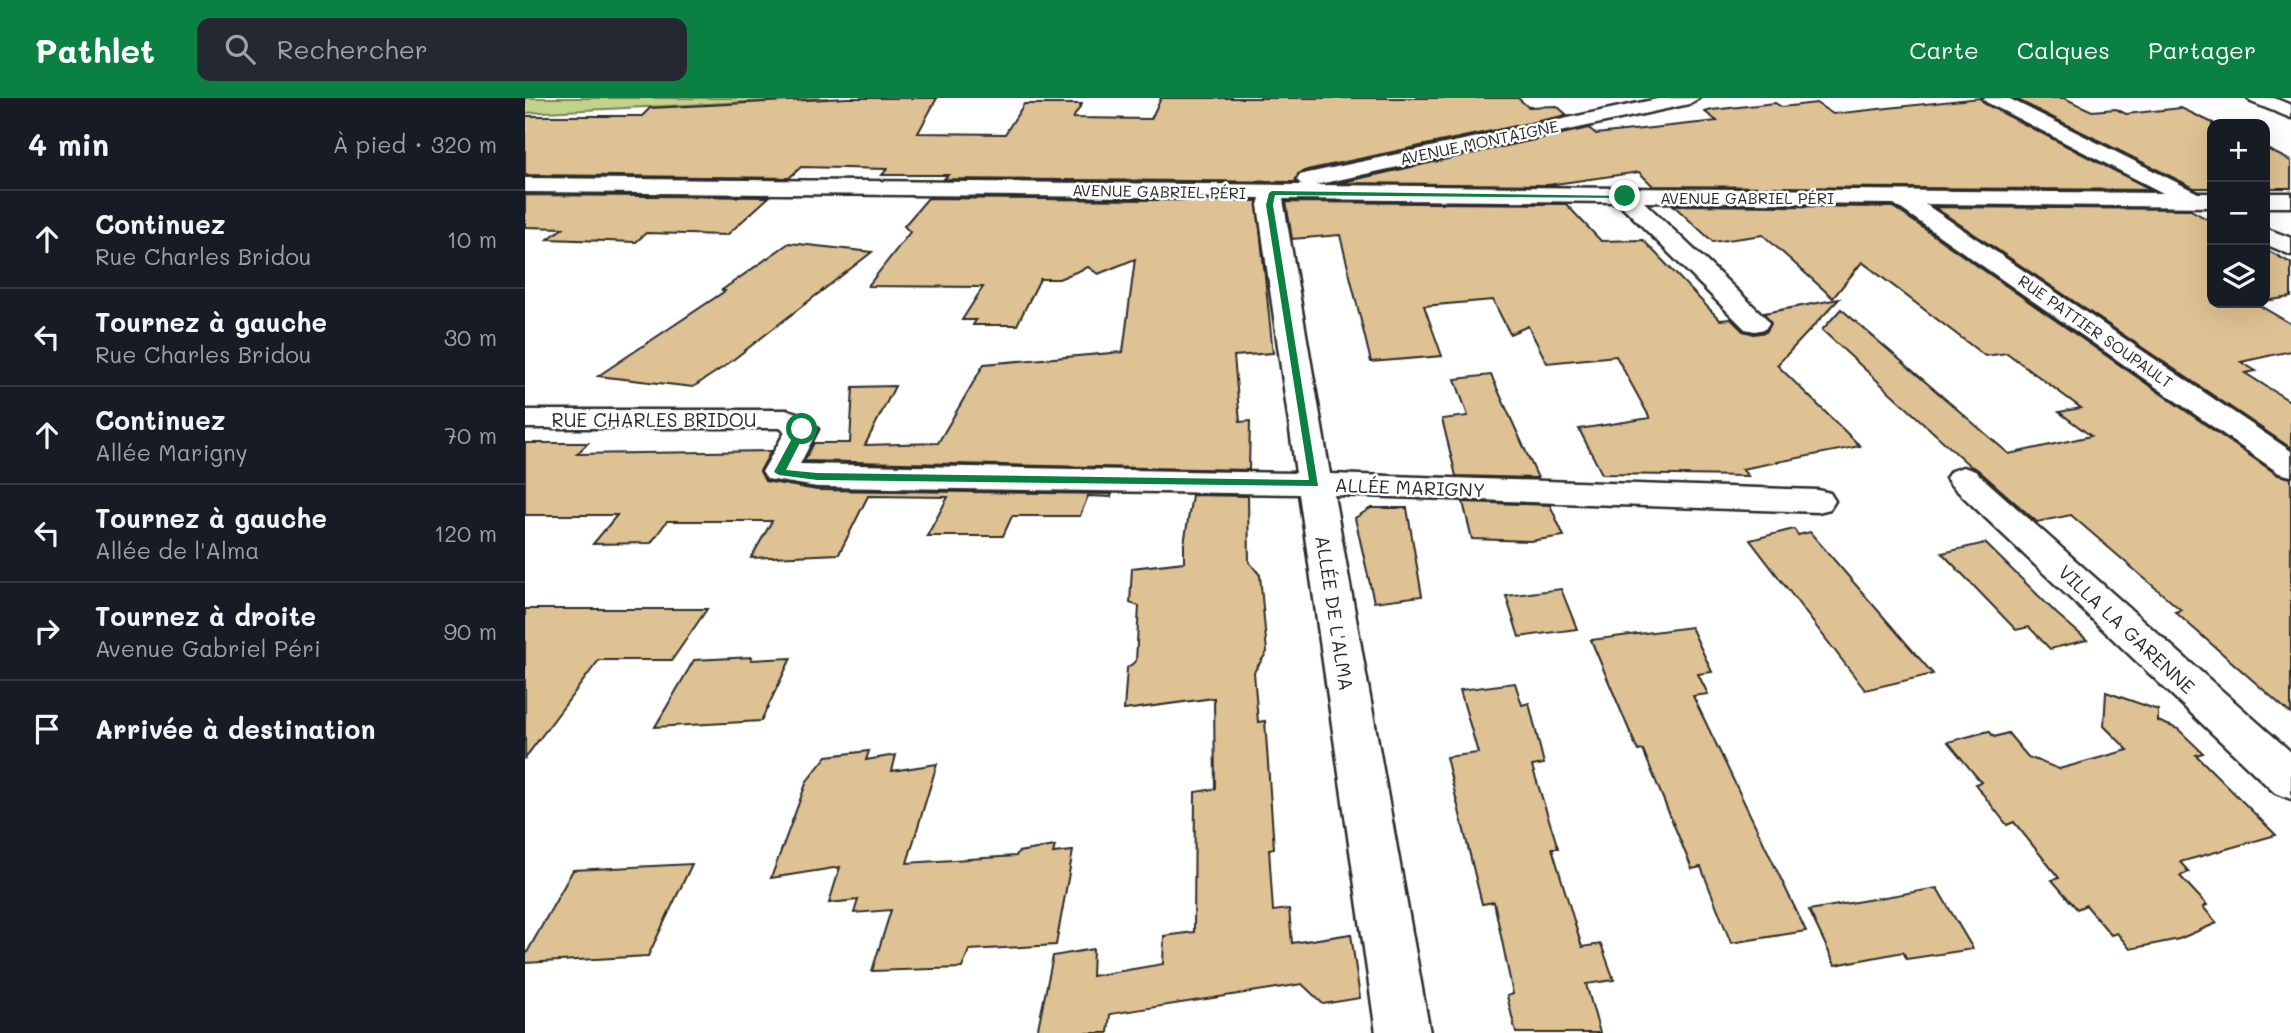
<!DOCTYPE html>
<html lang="fr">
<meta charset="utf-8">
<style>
body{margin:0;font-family:Mali,sans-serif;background:#242831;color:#f1f3f6}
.controls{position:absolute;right:21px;top:21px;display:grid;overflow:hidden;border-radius:14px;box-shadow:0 7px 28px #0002}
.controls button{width:63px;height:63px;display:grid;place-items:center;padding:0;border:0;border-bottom:2px solid #363941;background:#171b24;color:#f1f3f6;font:35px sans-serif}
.stop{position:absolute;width:21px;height:21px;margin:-16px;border:5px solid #0b8043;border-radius:50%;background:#fff}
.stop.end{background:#0b8043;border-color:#fff;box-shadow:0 2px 7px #0008}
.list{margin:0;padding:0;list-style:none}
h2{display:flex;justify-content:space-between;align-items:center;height:91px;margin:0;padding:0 28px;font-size:30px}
h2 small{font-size:23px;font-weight:400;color:#9ea1a6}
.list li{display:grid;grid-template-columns:46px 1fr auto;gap:21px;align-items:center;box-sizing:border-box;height:98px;padding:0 28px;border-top:2px solid #363941}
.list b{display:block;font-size:26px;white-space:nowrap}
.list p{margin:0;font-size:23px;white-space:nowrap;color:#9ea1a6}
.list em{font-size:23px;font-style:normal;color:#9ea1a6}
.icon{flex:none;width:38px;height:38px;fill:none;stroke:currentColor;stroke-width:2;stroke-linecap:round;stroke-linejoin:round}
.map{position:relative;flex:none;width:1766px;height:935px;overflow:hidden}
header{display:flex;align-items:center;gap:42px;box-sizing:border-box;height:98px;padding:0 35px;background:#0b8043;color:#fff}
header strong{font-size:33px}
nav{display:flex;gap:38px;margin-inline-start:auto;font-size:24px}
.search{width:490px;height:63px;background:#242831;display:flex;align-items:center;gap:18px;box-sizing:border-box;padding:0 24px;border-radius:14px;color:#9ea1a6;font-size:26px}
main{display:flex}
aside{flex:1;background:#171b24}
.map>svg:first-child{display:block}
.green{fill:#c1d489;stroke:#76805a;stroke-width:2}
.building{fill:#dec293;stroke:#2b2b2b;stroke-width:2}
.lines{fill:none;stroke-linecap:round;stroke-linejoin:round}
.street-casing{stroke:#2b2b2b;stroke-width:5}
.street{fill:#fff;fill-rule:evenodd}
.route{fill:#0b8043}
.labels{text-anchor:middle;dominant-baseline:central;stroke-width:5;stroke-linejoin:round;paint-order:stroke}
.far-street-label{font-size:16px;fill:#2b2b2b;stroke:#fff}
.street-label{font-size:19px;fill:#2b2b2b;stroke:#fff}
</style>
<header>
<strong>Pathlet</strong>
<div class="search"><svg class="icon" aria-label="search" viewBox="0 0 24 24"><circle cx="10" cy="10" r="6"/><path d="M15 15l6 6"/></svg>Rechercher</div>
<nav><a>Carte</a><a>Calques</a><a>Partager</a></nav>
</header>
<main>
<aside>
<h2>4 min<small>À pied · 320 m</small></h2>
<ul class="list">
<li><svg class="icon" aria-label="ahead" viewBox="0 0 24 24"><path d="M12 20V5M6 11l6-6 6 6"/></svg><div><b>Continuez</b><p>Rue Charles Bridou</p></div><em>10 m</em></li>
<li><svg class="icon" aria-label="left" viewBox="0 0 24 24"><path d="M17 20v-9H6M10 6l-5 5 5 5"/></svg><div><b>Tournez à gauche</b><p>Rue Charles Bridou</p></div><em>30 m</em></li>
<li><svg class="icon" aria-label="ahead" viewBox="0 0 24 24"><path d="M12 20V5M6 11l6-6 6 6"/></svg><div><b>Continuez</b><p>Allée Marigny</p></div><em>70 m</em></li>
<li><svg class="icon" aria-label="left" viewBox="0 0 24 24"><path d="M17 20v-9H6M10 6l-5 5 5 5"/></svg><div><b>Tournez à gauche</b><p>Allée de l'Alma</p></div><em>120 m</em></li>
<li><svg class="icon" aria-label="right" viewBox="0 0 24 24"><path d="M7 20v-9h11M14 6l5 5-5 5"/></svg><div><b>Tournez à droite</b><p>Avenue Gabriel Péri</p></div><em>90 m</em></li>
<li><svg class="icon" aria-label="arrive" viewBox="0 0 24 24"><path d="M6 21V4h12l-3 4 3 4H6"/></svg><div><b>Arrivée à destination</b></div></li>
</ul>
</aside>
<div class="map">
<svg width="1766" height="935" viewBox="0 0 1766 935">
<rect width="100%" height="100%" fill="#fff"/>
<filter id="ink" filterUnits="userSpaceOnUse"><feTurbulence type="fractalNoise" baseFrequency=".0143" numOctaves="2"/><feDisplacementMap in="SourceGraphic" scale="14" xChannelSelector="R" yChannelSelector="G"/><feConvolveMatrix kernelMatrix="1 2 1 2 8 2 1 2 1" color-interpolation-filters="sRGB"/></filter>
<g filter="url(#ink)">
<!-- green -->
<path class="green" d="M0,0H304L0,15Z"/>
<!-- building -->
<g class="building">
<path d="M322,0H412L393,35L480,36L499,6H557L548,20L626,21L636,0H993L1003,9L1032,8L1042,17L782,72L773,76L771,84L419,81L423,77H357L362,71L276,69L264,80L0,77V18H117L125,10Z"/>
<path d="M1455,0L1460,6L1627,92L1128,88L1114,74L1023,87L814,85L1064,30L1071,36L1192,23L1180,14L1187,12L1250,5L1257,9L1291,5L1308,16Z"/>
<path d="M1489,0H1539L1567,13L1591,11L1601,16L1656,10L1690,26H1687V90H1669Z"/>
<path d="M1740,50L1766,63V90H1740Z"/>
<path d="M0,97L244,99L202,137L121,135L111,144L23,141L38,130L0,129Z"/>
<path d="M403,100L732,103L748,255L709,258L715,324L725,323L724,372L279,363L289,345H325L328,289L370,288L340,347L413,345L459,266L598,254L610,161L573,176L563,169L534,181H515L492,227H448L451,222H437L458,189L343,188L385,134L379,128Z"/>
<path d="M761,104L1041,106L1076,143L1118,142L1195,222L1206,221L1218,233L1229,236L1241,234L1246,226L1239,215L1314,201L1252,267L1335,348L1217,371L1223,378L1077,376L1054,331L1125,320L1091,258L1022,265L1003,228L985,236L968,202L899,208L917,258L846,264L815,137L767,141Z"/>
<path d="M1148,107L1368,109L1753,377L1766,380V616L1650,514L1656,512L1546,417L1512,424L1452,371L1445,368L1297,232L1316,211L1484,356L1566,338L1534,314L1556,310L1482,255L1460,258L1337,164L1308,200L1238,137L1188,144Z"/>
<path d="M1409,109L1664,111L1687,124V205H1730L1766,226V253L1716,264L1731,273L1720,275L1766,304V350Z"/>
<path d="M264,145L347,154L200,268L168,289L73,278L200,193L197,192Z"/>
<path d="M1740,151L1766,165V199L1740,203Z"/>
<path d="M966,277L1013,380L931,378L917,321L943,318L930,281Z"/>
<path d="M0,345H63L52,356L246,353L235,373L240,383L292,392L587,396L586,399L563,398L555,418H487L478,438H402L423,399L343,398L314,456L226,460L247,423H142L126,445L68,446L92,417H0Z"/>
<path d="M667,397L723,398L724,464L735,477L742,554L729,574L733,624L740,623L749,750L744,751L748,813L764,811L767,845L826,836L835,900L798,906L777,886L585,916L583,935H512L528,858L568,851L567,878L638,866L639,838L669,834L670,694L690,691L689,600L599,612L602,570L611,563L614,508L605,505L607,470L659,464V446Z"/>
<path d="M938,404L1025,407L1039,438L1005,443L947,441Z"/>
<path d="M846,410H882L897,498L849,504L830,420Z"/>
<path d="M1269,431L1273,437L1285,434L1408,576L1340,592L1225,442Z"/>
<path d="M1460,445L1532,516L1562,542L1525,551L1504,529L1491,532L1417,455Z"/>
<path d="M1036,491L1052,531L994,539L981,498Z"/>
<path d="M0,511H182L147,562H74L0,660Z"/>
<path d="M1166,529L1187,574L1173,576L1183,596L1168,598L1281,833L1206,845L1176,769L1167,771L1118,652L1113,653L1066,542Z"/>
<path d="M227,559L226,562L266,560L236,623L130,629L169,562Z"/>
<path d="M990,585L997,607L1004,605L1019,666L1007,668L1033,750H1027L1057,849L1076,846L1089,882L1061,886L1075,935H991L982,898L988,896L969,804L957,806L921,659L953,655L935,592Z"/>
<path d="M1581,594L1633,612V623L1653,631L1678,655L1671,657L1751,737L1655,764L1664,774L1655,778L1682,807L1678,809L1692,825L1654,841L1605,851L1592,835L1586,837L1561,807L1552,811L1527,782L1534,780L1489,724L1482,727L1450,686L1456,684L1423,644L1464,633L1469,639L1483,635L1503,659L1534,671L1603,652L1579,628Z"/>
<path d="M344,653L341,662L371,657L367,673L412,666L382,765L491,758L493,754L530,748L528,755L548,753L531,847L444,852L437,870L347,873L366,812L329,815L333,802L304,805L315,769L246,780L282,683L302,658Z"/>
<path d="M167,766L123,858L0,865V858L48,772Z"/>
<path d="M1412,790L1448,851L1382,861L1378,854L1310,867L1284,812Z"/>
</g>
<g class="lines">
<defs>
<g id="street">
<path d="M1137,0H1174L1164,6L790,87L1638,95L1461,4L1458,0H1483L1673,95H1687V109L1400,106L1766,353V378L1754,375L1369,106L1119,104L1240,219L1244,225L1240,231L1230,233L1220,231L1093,104L758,101L805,376L1293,392L1305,395L1310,403L1305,411L1293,414L809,397L905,935H851L774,396L292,389L242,381L237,374L260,334L255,330H0V312H262C275,315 285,320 293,331L275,366L771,375L733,107L735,100L0,94V80L777,87L772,82L775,77L783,75Z"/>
<path d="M1723,0H1749L1766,7V20L1726,4Z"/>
<rect x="1740" y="95" width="26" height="14"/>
<path d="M1740,130L1766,140V157L1740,146Z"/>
<path d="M1438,369L1450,373L1766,654V701L1750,695L1426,387L1421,380L1426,373Z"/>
</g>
</defs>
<!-- street casing -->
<use href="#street" class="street-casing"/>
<!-- street -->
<use href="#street" class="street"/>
</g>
</g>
<!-- route -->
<path class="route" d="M747,93L1104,98L1100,100L750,97L748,107L793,388L292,382L254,377L249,374L272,331L277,328L282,331L261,372L292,375L784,382L741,107L744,95Z"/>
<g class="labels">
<!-- far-street labels -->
<g class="far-street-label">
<text transform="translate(954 44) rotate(-12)">AVENUE MONTAIGNE</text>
<text transform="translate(634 93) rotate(1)">AVENUE GABRIEL PÉRI</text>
<text x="1222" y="99">AVENUE GABRIEL PÉRI</text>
<text transform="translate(1571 233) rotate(35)">RUE PATTIER SOUPAULT</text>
</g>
<!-- street labels -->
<g class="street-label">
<text x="129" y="321">RUE CHARLES BRIDOU</text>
<text transform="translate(885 389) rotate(2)">ALLÉE MARIGNY</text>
<text transform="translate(810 515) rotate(81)">ALLÉE DE L'ALMA</text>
<text transform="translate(1602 531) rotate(43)">VILLA LA GARENNE</text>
</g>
</g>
</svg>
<div class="controls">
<button>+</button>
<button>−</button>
<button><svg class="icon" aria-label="layers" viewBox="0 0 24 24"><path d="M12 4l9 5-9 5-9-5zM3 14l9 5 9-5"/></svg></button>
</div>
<div class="stop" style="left:277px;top:331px"></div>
<div class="stop end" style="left:1100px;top:98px"></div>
</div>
</main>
